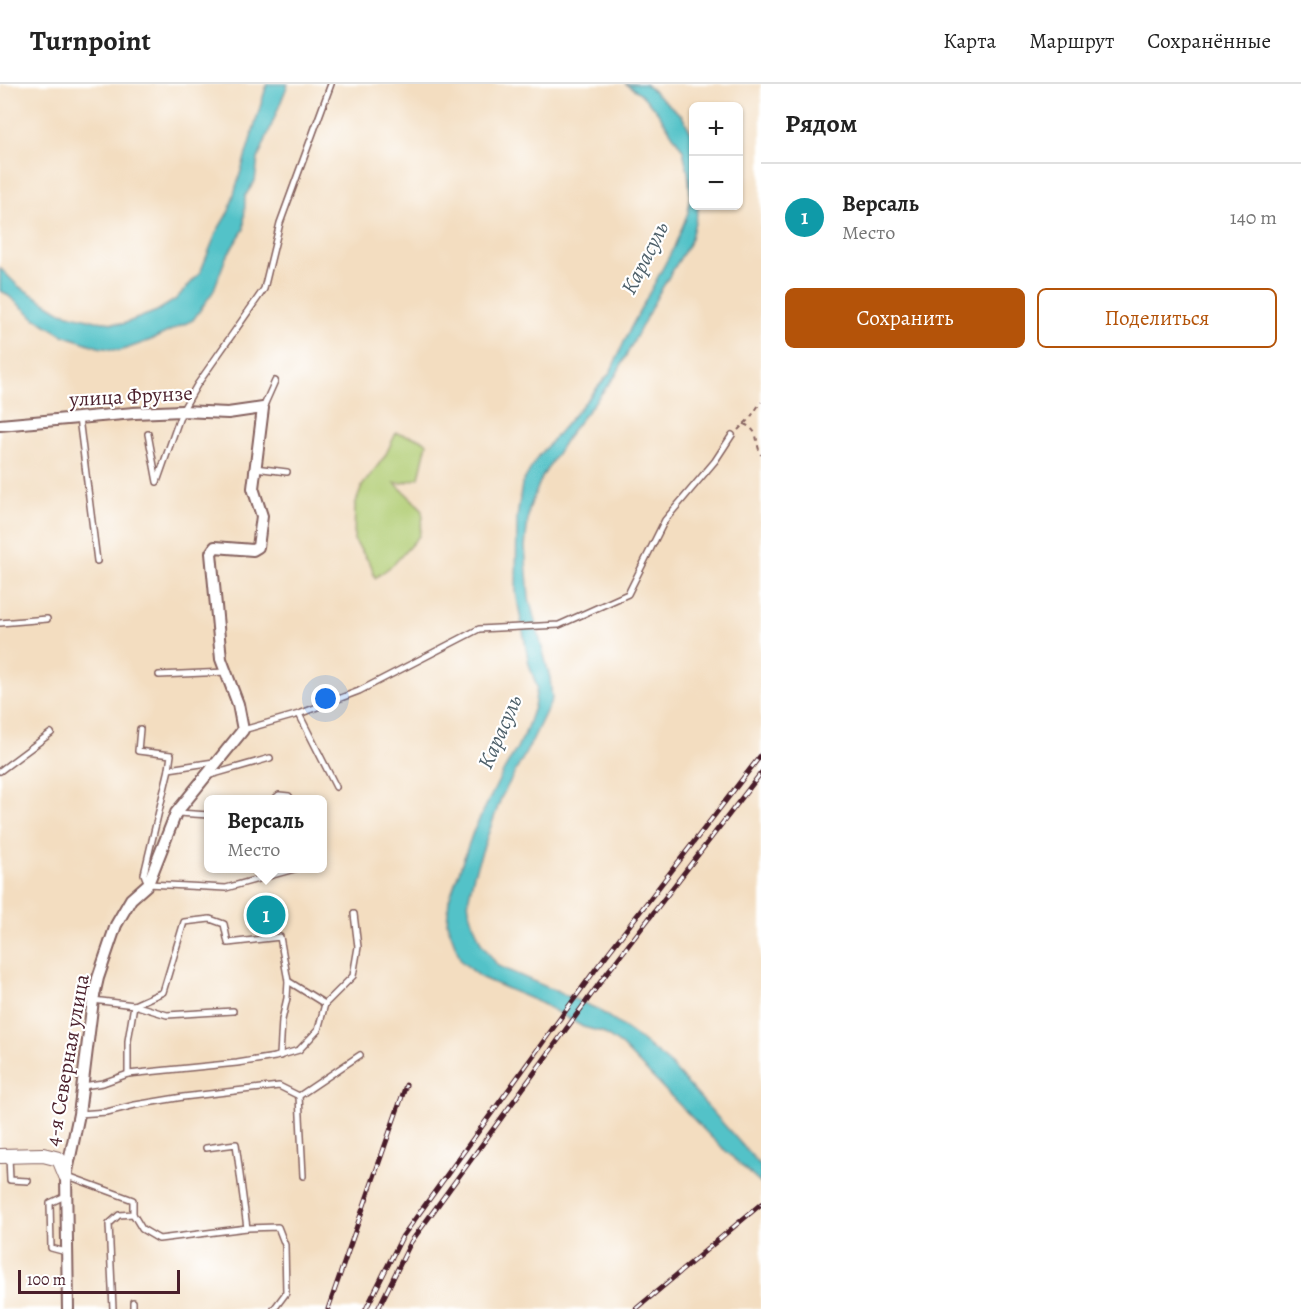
<!DOCTYPE html>
<html lang="ru">
<meta charset="utf-8">
<style>
body{margin:0;font-family:Alegreya,serif;background:#f6f6f6;color:#222}
.controls{position:absolute;right:18px;top:18px;display:grid;overflow:hidden;border-radius:9px;box-shadow:0 2px 4px #0004}
.controls button{width:54px;height:54px;display:grid;place-items:center;padding:0;border:0;border-bottom:2px solid #e0e0e0;background:#fff;color:#222;font:30px sans-serif}
.scale{position:absolute;left:18px;bottom:15px;width:162px;box-sizing:border-box;padding-left:6px;border:3px solid #4a1f2b;border-top:0;font-size:16px;line-height:21px;white-space:nowrap;color:#4a1f2b;-webkit-text-stroke:4px #fff;paint-order:stroke}
.you{position:absolute;left:326px;top:615px;width:21px;height:21px;margin:-15px;border:4px solid #fff;border-radius:50%;background:#1a73e8;box-shadow:0 0 0 9px #1a73e833}
.badge{display:grid;place-items:center;width:39px;height:39px;border-radius:50%;background:#b45309;color:#fff;font-size:20px;font-weight:700}
.pin{position:absolute;translate:-50% -50%;border:3px solid #fff;box-shadow:0 2px 6px #0006}
.popup{position:absolute;left:204px;top:711px;width:123px;height:78px;box-sizing:border-box;display:grid;place-content:center;border-radius:9px;background:#fff;filter:drop-shadow(0 2px 4px #0005);font-size:20px;white-space:nowrap;color:#767676}
.popup b{font-size:22px;color:#222}
.popup::after{content:'';position:absolute;left:50%;top:100%;margin-left:-12px;border:12px solid transparent;border-top-color:#fff}
.list{margin:0;padding:0;list-style:none}
h2{display:flex;justify-content:space-between;align-items:center;height:78px;margin:0;padding:0 24px;font-size:26px}
h2 small{font-size:20px;font-weight:400;color:#767676}
.list li{display:grid;grid-template-columns:39px 1fr auto;gap:18px;align-items:center;box-sizing:border-box;height:108px;padding:0 24px;border-top:2px solid #e0e0e0}
.list b{display:block;font-size:22px;white-space:nowrap}
.list p{margin:0;font-size:20px;white-space:nowrap;color:#767676}
.list em{font-size:20px;font-style:normal;color:#767676}
.actions{display:flex;gap:12px;padding:18px 24px}
.actions a{flex:1;padding:14px 0;border:2px solid #b45309;border-radius:9px;text-align:center;font-size:21px;color:#b45309}
.actions .main{background:#b45309;color:#fff}
.map{position:relative;flex:none;width:761px;height:1225px;overflow:hidden}
header{display:flex;align-items:center;gap:36px;box-sizing:border-box;height:84px;padding:0 30px;background:#fff;border-bottom:2px solid #e0e0e0}
header strong{font-size:28px}
nav{display:flex;gap:33px;margin-inline-start:auto;font-size:21px}
main{display:flex}
aside{flex:1;background:#fff}
.map>svg:first-child{display:block}
.green{fill:#b0cc72;stroke:#7d764e;stroke-width:1.5}
.water{fill:#53c2c8;stroke:#4e707a;stroke-width:1.5}
.lines{fill:none;stroke-linecap:round;stroke-linejoin:round}
.service-casing{stroke:#85625f;stroke-width:8}
.minor-casing{stroke:#85625f;stroke-width:14}
.tertiary-casing{stroke:#85625f;stroke-width:16}
.path{stroke:#85625f;stroke-width:2;stroke-dasharray:4.5 4.5;stroke-linecap:butt}
.service{stroke:#fff;stroke-width:5}
.minor{stroke:#fff;stroke-width:10}
.tertiary{stroke:#fff;stroke-width:14}
.rail-casing{stroke:#4a1f2b;stroke-width:5}
.rail{stroke:#fff;stroke-width:3;stroke-dasharray:9;stroke-linecap:butt}
.labels{text-anchor:middle;dominant-baseline:central;stroke-width:4.5;stroke-linejoin:round;paint-order:stroke}
.street-label{font-size:21px;fill:#4a1f2b;stroke:#fff}
.water-label{font-size:22px;font-style:italic;fill:#4e606a;stroke:#fff}
</style>
<header>
<strong>Turnpoint</strong>
<nav><a>Карта</a><a>Маршрут</a><a>Сохранённые</a></nav>
</header>
<main>
<div class="map">
<svg width="761" height="1225" viewBox="0 0 761 1225">
<rect width="100%" height="100%" fill="#fff"/>
<filter id="ink" filterUnits="userSpaceOnUse"><feTurbulence type="fractalNoise" baseFrequency=".0167" numOctaves="2"/><feDisplacementMap in="SourceGraphic" scale="12" xChannelSelector="R" yChannelSelector="G"/><feConvolveMatrix kernelMatrix="1 2 1 2 8 2 1 2 1" color-interpolation-filters="sRGB"/></filter>
<filter id="wash" filterUnits="userSpaceOnUse"><feTurbulence type="fractalNoise" baseFrequency=".008" numOctaves="4" result="noise"/><feDisplacementMap in="SourceGraphic" scale="24" xChannelSelector="R" yChannelSelector="G"/><feGaussianBlur stdDeviation="1.35" result="paint"/><feColorMatrix in="noise" values="0 0 0 0 0 0 0 0 0 0 0 0 0 0 0 0 0 1.4 0 .05"/><feComposite in="paint" operator="in"/></filter>
<g filter="url(#wash)">
<rect width="100%" height="100%" fill="#f3ddc0"/>
<!-- green -->
<path class="green" d="M396,349L419,354L427,359L419,394L403,399H395L421,424L423,433L419,452L394,480L375,494L371,481L354,456L355,421L362,402L385,372Z"/>
<!-- water -->
<g class="water">
<path d="M267,0H288L258,75L255,97L245,112L244,145L226,173L213,208L193,236L151,256L120,267L98,263L63,251L36,235L5,209L0,207V184L18,202L61,228L96,237L123,240L157,227L175,216L200,189L217,147L229,127Z"/>
<path d="M626,0H645L682,32L693,52L694,122H698V126L690,158L659,209L616,291L570,349L542,393L529,425L525,463L529,514L550,594L552,615L531,659L501,714L474,790L468,817L470,831L481,859L498,882L597,925L636,952L668,978L761,1082V1100L712,1054L622,962L602,948L583,943L541,919L482,894L461,877L447,839L449,816L473,748L504,686L524,652L534,623L537,603L529,580L516,509L517,434L522,400L537,374L610,289L630,245L674,163L688,129L690,109L688,88L683,66L657,27L640,9Z"/>
</g>
</g>
<g filter="url(#ink)">
<g class="lines">
<defs>
<g id="service">
<path d="M263,324L275,297"/>
<path d="M79,334L97,477"/>
<path d="M148,350L157,398L182,327L197,301L264,205L280,139L331,0"/>
<path d="M255,384L287,388"/>
<path d="M0,539L47,535"/>
<path d="M159,591L226,588"/>
<path d="M299,630L336,703"/>
<path d="M140,645L138,667L171,671L169,685"/>
<path d="M243,646L299,630L359,607L479,545L559,541L628,510L665,436L715,377L732,351"/>
<path d="M214,678L169,685L144,790L148,800L226,804L298,784"/>
<path d="M0,687L51,649"/>
<path d="M207,692L270,674"/>
<path d="M273,716L279,711L289,712L291,716"/>
<path d="M178,729L209,731"/>
<path d="M93,916L134,921L163,908L184,838L210,835L224,840L228,859L280,853L288,897L325,920L353,892L358,863L354,830"/>
<path d="M280,972L282,936L287,914L288,897"/>
<path d="M128,990V957L134,921L167,931L233,927"/>
<path d="M83,1002L103,999L128,990L237,979L275,973L299,966L318,946L325,920"/>
<path d="M299,1012L303,1092"/>
<path d="M79,1030L107,1028L135,1021L183,1013L279,1002L299,1012L360,971"/>
<path d="M206,1064L236,1060L247,1144"/>
<path d="M9,1073L10,1096L28,1097"/>
<path d="M68,1092L133,1116V1130L119,1131L109,1140L113,1225"/>
<path d="M65,1112L50,1119L51,1164L66,1168"/>
<path d="M133,1130L142,1145L159,1155L247,1144L278,1143L285,1161L286,1209L274,1225"/>
<path d="M133,1225V1218"/>
</g>
<path id="minor" d="M0,341L134,329L182,327L228,329L263,324L253,404L262,432L258,463L253,466L215,463L211,469L221,575L238,620L243,646L176,729L148,800L131,815L116,841L98,894L93,916L79,1030L66,1092L68,1225"/>
<path id="tertiary" d="M0,1072L43,1071L59,1075L66,1092"/>
</defs>
<!-- service casing -->
<use href="#service" class="service-casing"/>
<!-- minor casing -->
<use href="#minor" class="minor-casing"/>
<!-- tertiary casing -->
<use href="#tertiary" class="tertiary-casing"/>
<!-- path -->
<g class="path">
<path d="M744,340C761,348 754,356 761,371"/>
<path d="M738,346L750,334L761,318"/>
</g>
<!-- service -->
<use href="#service" class="service"/>
<!-- minor -->
<use href="#minor" class="minor"/>
<!-- tertiary -->
<use href="#tertiary" class="tertiary"/>
<defs>
<g id="rail">
<path d="M328,1225L406,1001"/>
<path d="M366,1225L402,1153L598,882L761,671"/>
<path d="M378,1225L411,1158L607,889L761,689"/>
<path d="M636,1225L761,1120"/>
</g>
</defs>
<!-- rail casing -->
<use href="#rail" class="rail-casing"/>
<!-- rail -->
<use href="#rail" class="rail"/>
</g>
</g>
<g class="labels">
<!-- street labels -->
<g class="street-label">
<text transform="translate(131 312) rotate(-3)">улица Фрунзе</text>
<text transform="translate(67 976) rotate(-80)">4-я Северная улица</text>
</g>
<!-- water labels -->
<g class="water-label">
<text transform="translate(645 174) rotate(-63)">Карасуль</text>
<text transform="translate(500 648) rotate(-66)">Карасуль</text>
</g>
</g>
</svg>
<div class="controls">
<button>+</button>
<button>−</button>
</div>
<div class="scale">100 m</div>
<div class="you"></div>
<div class="pin badge" style="left:266px;top:831px;background:#0f9aa8">1</div>
<div class="popup"><b>Версаль</b>Место</div>
</div>
<aside>
<h2>Рядом<small></small></h2>
<ul class="list">
<li><span class="badge" style="background:#0f9aa8">1</span><div><b>Версаль</b><p>Место</p></div><em>140 m</em></li>
</ul>
<div class="actions"><a class="main">Сохранить</a><a>Поделиться</a></div>
</aside>
</main>
